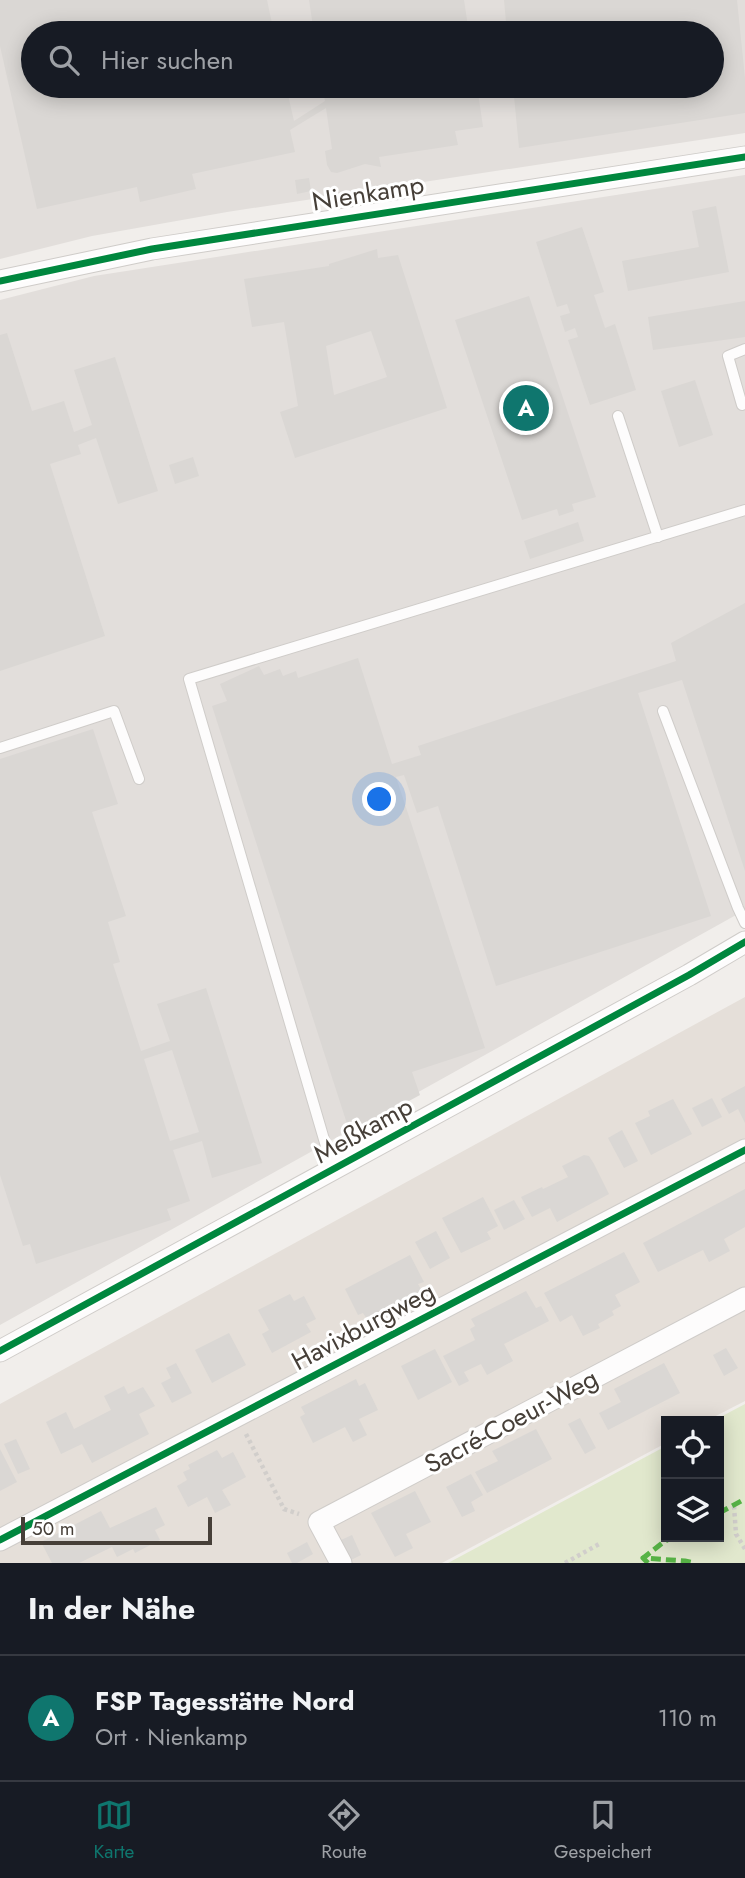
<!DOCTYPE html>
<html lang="de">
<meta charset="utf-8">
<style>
body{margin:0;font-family:Jost,sans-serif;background:#242831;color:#f1f3f6}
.controls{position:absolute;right:21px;bottom:21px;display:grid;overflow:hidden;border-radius:0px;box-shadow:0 4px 18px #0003}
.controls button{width:63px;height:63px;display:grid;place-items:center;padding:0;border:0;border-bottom:2px solid #363941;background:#171b24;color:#f1f3f6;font:35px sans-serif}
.scale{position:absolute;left:21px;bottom:18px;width:191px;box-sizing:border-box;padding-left:7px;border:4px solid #463f38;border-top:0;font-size:19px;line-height:24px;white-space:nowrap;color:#463f38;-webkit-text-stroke:5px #fff;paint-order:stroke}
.you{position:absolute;left:380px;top:800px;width:24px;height:24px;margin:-18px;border:5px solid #fff;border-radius:50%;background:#1a73e8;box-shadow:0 0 0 10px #1a73e833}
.badge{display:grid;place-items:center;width:46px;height:46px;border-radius:50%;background:#0f766e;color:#fff;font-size:23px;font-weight:700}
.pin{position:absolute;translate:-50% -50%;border:4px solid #fff;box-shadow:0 2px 7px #0006}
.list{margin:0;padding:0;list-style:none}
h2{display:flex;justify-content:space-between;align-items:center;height:91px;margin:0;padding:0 28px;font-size:30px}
h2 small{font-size:23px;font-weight:400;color:#9ea1a6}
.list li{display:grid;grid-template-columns:46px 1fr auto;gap:21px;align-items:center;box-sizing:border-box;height:126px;padding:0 28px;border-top:2px solid #363941}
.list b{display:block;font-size:26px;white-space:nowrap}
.list p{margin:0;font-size:23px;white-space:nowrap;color:#9ea1a6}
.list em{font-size:23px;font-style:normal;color:#9ea1a6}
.icon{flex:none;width:38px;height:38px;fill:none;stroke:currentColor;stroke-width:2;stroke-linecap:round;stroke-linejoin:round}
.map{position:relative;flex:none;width:745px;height:1563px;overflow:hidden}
.search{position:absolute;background:#171b24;box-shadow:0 4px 18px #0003;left:21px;right:21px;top:21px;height:77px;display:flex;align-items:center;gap:18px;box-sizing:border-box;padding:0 24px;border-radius:38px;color:#9ea1a6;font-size:26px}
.sheet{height:217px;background:#171b24}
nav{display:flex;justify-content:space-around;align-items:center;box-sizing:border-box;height:98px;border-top:2px solid #363941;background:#171b24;font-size:19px;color:#9ea1a6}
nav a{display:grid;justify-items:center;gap:4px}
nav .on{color:#0f766e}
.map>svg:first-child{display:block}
.residential{fill:#e5dfd9}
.industrial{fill:#e2dedb;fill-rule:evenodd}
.green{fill:#e1e8cd}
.building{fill:#dad7d4;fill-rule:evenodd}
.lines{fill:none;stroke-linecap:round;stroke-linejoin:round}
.service-casing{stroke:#cfccc9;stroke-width:12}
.minor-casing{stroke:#cfccc9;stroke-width:23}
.path{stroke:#d1cecb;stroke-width:4.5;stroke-dasharray:3.5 3.5;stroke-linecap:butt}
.service{stroke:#fdfcfc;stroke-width:10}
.minor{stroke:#fdfcfc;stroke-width:21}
.quiet{stroke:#57b346;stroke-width:5;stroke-dasharray:10 5;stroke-linecap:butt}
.cycleway-casing{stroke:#fff;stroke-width:11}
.cycleway{stroke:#00873e;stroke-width:7}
.labels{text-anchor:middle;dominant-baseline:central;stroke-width:6;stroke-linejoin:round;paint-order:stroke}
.street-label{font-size:26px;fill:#463f38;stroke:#fff}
</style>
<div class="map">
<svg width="745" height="1563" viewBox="0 0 745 1563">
<rect width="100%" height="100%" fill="#f1eeeb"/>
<!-- residential -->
<path class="residential" d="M745,997V1401L706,1421H666V1443L442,1563H0V1404Z"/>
<!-- industrial -->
<g class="industrial">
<path d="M0,0H745V133L227,212L92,236L0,259ZM33,33H712V86H33Z"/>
<path d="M745,175V910L0,1325V300L94,276Z"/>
</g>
<!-- green -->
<path class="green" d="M745,1404V1563H448L666,1446V1537H719V1421H713Z"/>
<!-- building -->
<g class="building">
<path d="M0,0H267L274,33H33V86H286L294,121L325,101L322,86H477L483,127L455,131L458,145L379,157L381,167L365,164L337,173L331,172L327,165L325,151L332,149L326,108L290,130L295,152L192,174L196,189L140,202L137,187L37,209L0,46Z"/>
<path d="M309,0H464L469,33H314Z"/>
<path d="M504,0H737L745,78V113L519,148L513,86H712V33H507Z"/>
<path d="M309,178L311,191L297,194L295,180Z"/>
<path d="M716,206L729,272L628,291L622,261L699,247L692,211Z"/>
<path d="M582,227L604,292L594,295L605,328L615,324L636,390L590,405L568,340L578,337L575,328L565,332L560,316L570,313L567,304L557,307L536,242Z"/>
<path d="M377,249L378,258L398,255L447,408L295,458L280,412L298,406L284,322L252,327L244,279L329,266V264ZM371,331L387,377L334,395L326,346Z"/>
<path d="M529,296L596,497L572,504L574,511L559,516L557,509L522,520L455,320Z"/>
<path d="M745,301V337L653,350L648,317Z"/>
<path d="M7,333L32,411L64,401L74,432L92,425L74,370L115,357L158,491L118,504L96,438L78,445L81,454L50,464L105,636L0,671V335Z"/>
<path d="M695,380L713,435L679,447L661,391Z"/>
<path d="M193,457L199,476L175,484L169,465Z"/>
<path d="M578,522L584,541L530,559L524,541Z"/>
<path d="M745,603V871L682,680L638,693L711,916L496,986L438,806L417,813L404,775L396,777L485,1048L412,1072L420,1095L350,1133L212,706L227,701L220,684L259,666L264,675L280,669L283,676L296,671L298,678L358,658L392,764L421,755L418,746L676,661L671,643Z"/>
<path d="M93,729L118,804L92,812L126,916L108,922L120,962L113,964L141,1051L170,1041L157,1004L206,988L262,1163L212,1178L202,1141L173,1150L190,1201L167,1209L171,1220L36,1264L30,1244L23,1246L0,1175V759ZM172,1050L199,1132L170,1141L144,1059Z"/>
<path d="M745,1086V1123L738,1109L729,1114L721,1099Z"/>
<path d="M712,1098L722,1117L702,1127L692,1108Z"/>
<path d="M673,1099L692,1134L651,1155L635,1123L650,1116L648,1111Z"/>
<path d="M622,1130L638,1161L624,1168L608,1138Z"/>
<path d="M584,1155L589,1156L594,1164L609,1194L557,1222L550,1208L532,1217L521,1197L542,1187L543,1189L568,1177L562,1166Z"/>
<path d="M745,1189V1227L724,1239L730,1251L709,1262L703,1250L658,1272L643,1243Z"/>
<path d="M483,1197L498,1226L487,1232L491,1239L461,1253L442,1218Z"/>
<path d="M514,1200L525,1219L504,1230L494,1210Z"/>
<path d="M436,1231L450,1258L430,1269L415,1242Z"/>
<path d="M624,1252L640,1282L615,1295L621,1306L612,1311L614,1315L598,1324L600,1328L583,1336L572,1315L560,1322L544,1293Z"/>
<path d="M410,1255L424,1282L418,1284L422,1291L367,1319L363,1313L358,1315L345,1289Z"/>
<path d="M526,1291L536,1308L541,1306L549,1321L504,1344L513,1361L487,1375L481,1364L464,1372L469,1381L459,1386L443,1356L475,1340L470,1329L475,1326L471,1319Z"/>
<path d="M290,1294L294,1301L304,1296L316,1319L306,1324L311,1332L272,1353L262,1334L269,1330L258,1310Z"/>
<path d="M229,1333L246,1365L212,1383L195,1350Z"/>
<path d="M726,1348L738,1368L724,1376L713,1355Z"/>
<path d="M435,1349L452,1382L418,1400L401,1366Z"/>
<path d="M176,1363L192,1393L172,1403L161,1383L171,1378L166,1368Z"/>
<path d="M664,1363L680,1393L608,1430L599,1413L621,1402L614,1389Z"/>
<path d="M356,1379L359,1386L365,1383L378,1410L359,1419L367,1435L353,1442L345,1427L313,1443L300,1417L305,1414L301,1407Z"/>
<path d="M124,1386L128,1394L143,1387L155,1406L139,1414L149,1434L92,1463L82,1444L61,1454L46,1422L66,1412L74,1429L111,1410L104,1396Z"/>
<path d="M580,1418L596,1448L585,1454L568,1424Z"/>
<path d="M536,1429L552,1459L487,1493L475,1472L498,1461L492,1451Z"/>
<path d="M16,1439L30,1469L18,1474L4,1444Z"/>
<path d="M0,1449L17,1482L0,1491Z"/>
<path d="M217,1450L222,1458L233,1452L246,1477L222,1490L231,1505L215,1513L207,1497L188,1507L177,1486L187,1480L183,1472L190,1469L188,1465Z"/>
<path d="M471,1474L483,1495L471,1502L475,1511L462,1517L446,1487Z"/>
<path d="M415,1491L431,1522L406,1534L413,1548L395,1557L371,1513Z"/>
<path d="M156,1507L165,1525L155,1530L160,1540L135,1553L133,1549L117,1557L112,1547L79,1563H52L41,1542L101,1511L110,1528Z"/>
<path d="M352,1535L361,1555L351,1560L341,1540Z"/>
<path d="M307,1542L313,1554L297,1563H292L287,1553Z"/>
</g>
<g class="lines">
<defs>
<g id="service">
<path d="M742,405L728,356L745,349"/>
<path d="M618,416L658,537"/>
<path d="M663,711L738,908L745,923"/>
<path d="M0,748L114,711L139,779"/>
<path d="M333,1170L189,679L745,510"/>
</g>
<g id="minor">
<path d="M0,281L152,249L745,157"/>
<path d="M0,1351L689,975L745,942"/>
<path d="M0,1540L745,1150"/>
<path d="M341,1563L319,1522L745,1298"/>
</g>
</defs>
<!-- service casing -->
<use href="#service" class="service-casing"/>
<!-- minor casing -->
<use href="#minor" class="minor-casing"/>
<!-- path -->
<g class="path">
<path d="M246,1434L284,1509L299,1514"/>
<path d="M734,1506L736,1534L745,1549"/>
<path d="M565,1563L601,1543"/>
</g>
<!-- service -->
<use href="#service" class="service"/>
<!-- minor -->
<use href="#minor" class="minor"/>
<!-- quiet -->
<g class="quiet">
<path d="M719,1513L745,1499"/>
<path d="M642,1559L665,1541L673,1537"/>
<path d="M648,1563L643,1558L685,1561L695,1563"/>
</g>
<defs>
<g id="cycleway">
<path d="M0,281L152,249L745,157"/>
<path d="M0,1351L689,975L745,942"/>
<path d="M0,1540L745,1150"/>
</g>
</defs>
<!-- cycleway casing -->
<use href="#cycleway" class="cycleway-casing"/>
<!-- cycleway -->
<use href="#cycleway" class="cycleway"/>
</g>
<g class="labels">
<!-- street labels -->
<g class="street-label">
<text transform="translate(368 193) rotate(-9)">Nienkamp</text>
<text transform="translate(363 1130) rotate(-29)">Meßkamp</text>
<text transform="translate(363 1326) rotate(-28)">Havixburgweg</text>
<text transform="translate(511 1421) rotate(-28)">Sacré-Coeur-Weg</text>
</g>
</g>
</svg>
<div class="controls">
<button><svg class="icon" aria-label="locate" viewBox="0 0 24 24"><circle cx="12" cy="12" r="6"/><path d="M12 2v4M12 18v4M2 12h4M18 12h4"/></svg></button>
<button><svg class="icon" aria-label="layers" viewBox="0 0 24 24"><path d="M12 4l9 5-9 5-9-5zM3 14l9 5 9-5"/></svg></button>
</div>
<div class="scale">50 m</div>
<div class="you"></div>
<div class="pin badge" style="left:526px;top:408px">A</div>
<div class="search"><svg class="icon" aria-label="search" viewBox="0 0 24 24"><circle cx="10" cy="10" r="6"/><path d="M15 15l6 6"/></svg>Hier suchen</div>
</div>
<section class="sheet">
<h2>In der Nähe<small></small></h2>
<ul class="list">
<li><span class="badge">A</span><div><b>FSP Tagesstätte Nord</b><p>Ort · Nienkamp</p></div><em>110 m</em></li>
</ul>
</section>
<nav>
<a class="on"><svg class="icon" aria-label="map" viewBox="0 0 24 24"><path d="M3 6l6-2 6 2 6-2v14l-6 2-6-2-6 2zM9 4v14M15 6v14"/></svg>Karte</a>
<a><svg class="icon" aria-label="directions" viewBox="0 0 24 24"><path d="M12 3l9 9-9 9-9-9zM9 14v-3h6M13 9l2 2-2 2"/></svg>Route</a>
<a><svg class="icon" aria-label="saved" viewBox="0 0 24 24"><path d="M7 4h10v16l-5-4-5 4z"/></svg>Gespeichert</a>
</nav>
